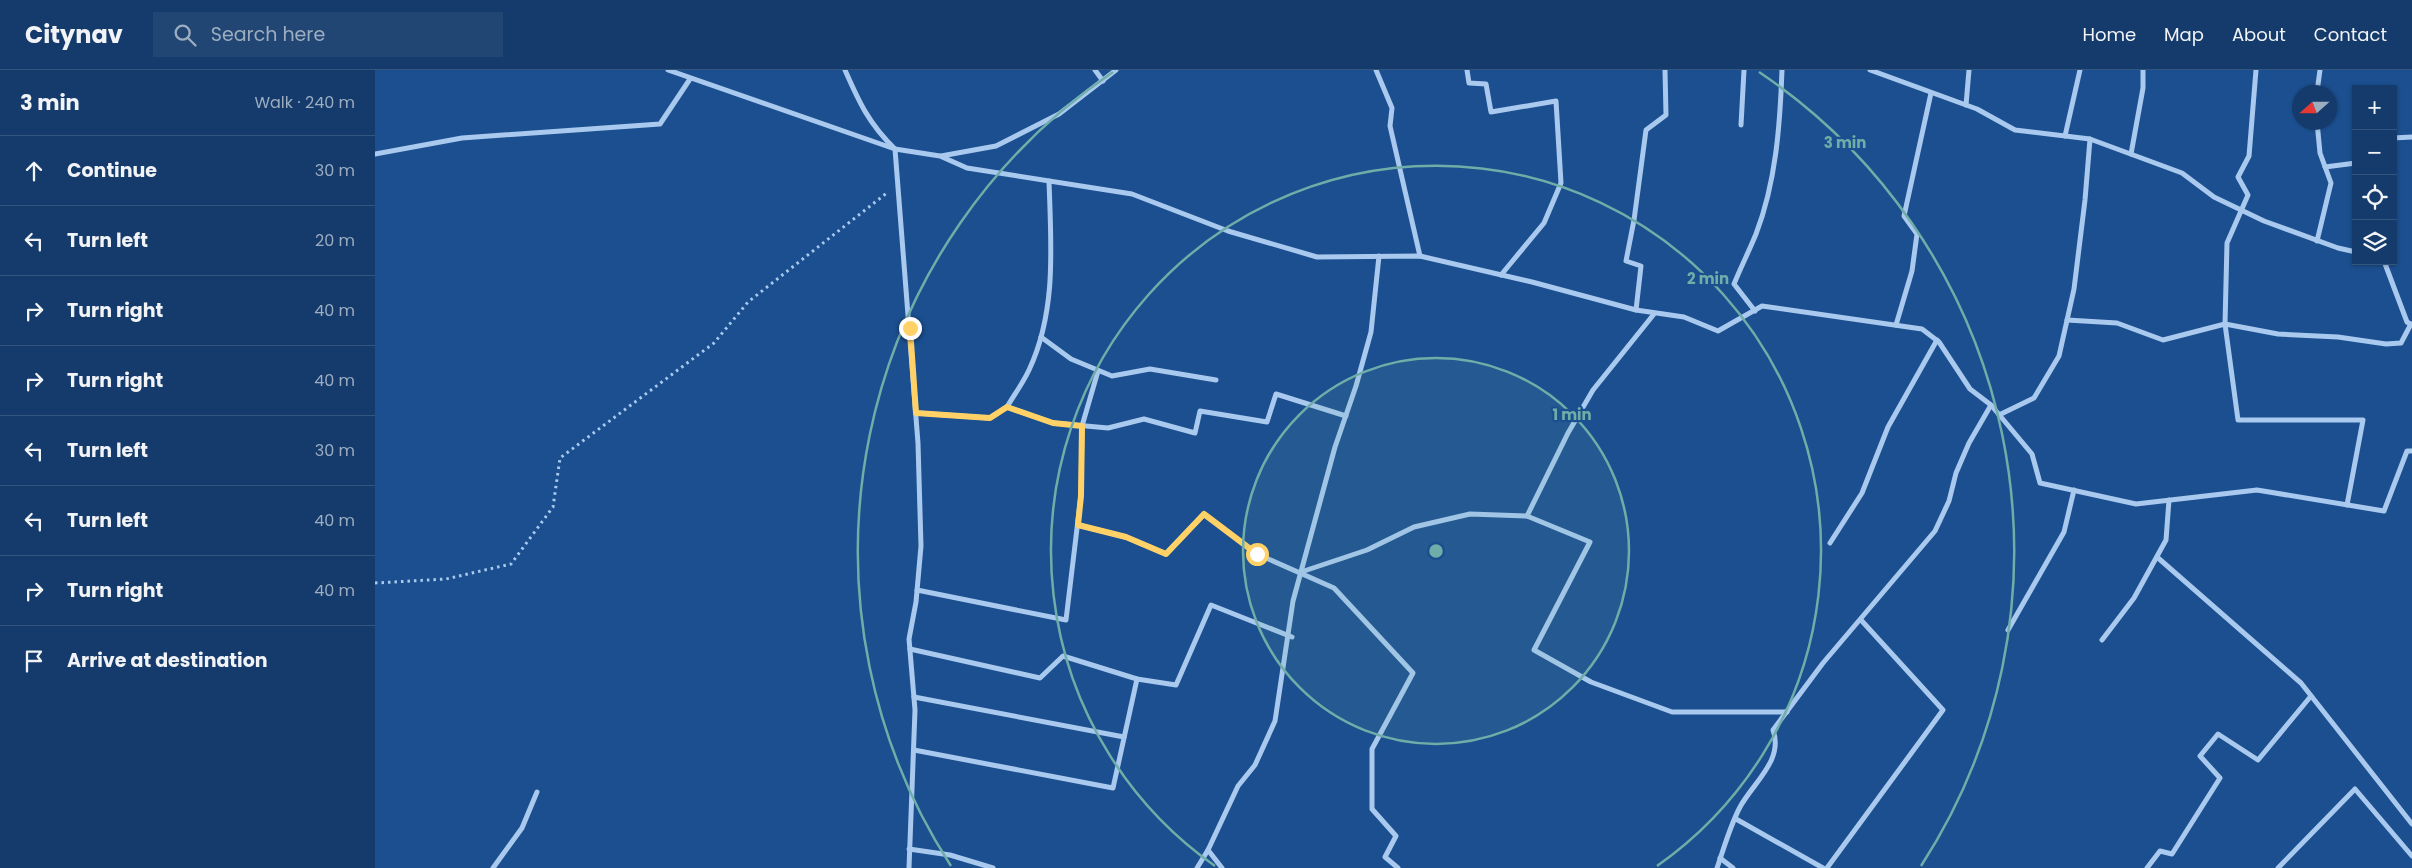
<!DOCTYPE html>
<meta charset="utf-8">
<style>
body{margin:0;font-family:Poppins,sans-serif;background:#214673;color:#f1f3f6}
.controls{position:absolute;right:15px;top:15px;display:grid;overflow:hidden;border-radius:0px;box-shadow:0 1px 4px #0004}
.controls button{width:45px;height:45px;display:grid;place-items:center;padding:0;border:0;border-bottom:1px solid #33557e;background:#143b6b;color:#f1f3f6;font:25px sans-serif}
.compass{position:absolute;left:1917px;top:15px;width:45px;height:45px;border-radius:50%;background:#143b6b;box-shadow:0 1px 4px #0004;rotate:249deg}
.stop{position:absolute;width:15px;height:15px;margin:-11px;border:4px solid #ffd166;border-radius:50%;background:#fff}
.stop.end{background:#ffd166;border-color:#fff;box-shadow:0 1px 5px #0008}
.list{margin:0;padding:0;list-style:none}
h2{display:flex;justify-content:space-between;align-items:center;height:65px;margin:0;padding:0 20px;font-size:21px}
h2 small{font-size:16px;font-weight:400;color:#9dadc1}
.list li{display:grid;grid-template-columns:32px 1fr auto;gap:15px;align-items:center;box-sizing:border-box;height:70px;padding:0 20px;border-top:1px solid #33557e}
.list b{display:block;font-size:19px;white-space:nowrap}
.list em{font-size:16px;font-style:normal;color:#9dadc1}
.icon{flex:none;width:28px;height:28px;fill:none;stroke:currentColor;stroke-width:2;stroke-linecap:round;stroke-linejoin:round}
.map{position:relative;flex:none;width:2037px;height:798px;overflow:hidden}
header{display:flex;align-items:center;gap:30px;box-sizing:border-box;height:70px;padding:0 25px;background:#143b6b;border-bottom:1px solid #33557e}
header strong{font-size:24px}
nav{display:flex;gap:28px;margin-inline-start:auto;font-size:18px}
.search{width:350px;height:45px;background:#214673;display:flex;align-items:center;gap:12px;box-sizing:border-box;padding:0 18px;border-radius:0px;color:#9dadc1;font-size:19px}
main{display:flex}
aside{flex:1;background:#143b6b}
.map>svg:first-child{display:block}
.lines{fill:none;stroke-linecap:round;stroke-linejoin:round}
.path{stroke:#a9c9ee;stroke-width:3;stroke-dasharray:2.5 4;stroke-linecap:butt}
.street{stroke:#a9c9ee;stroke-width:5}
.route{stroke:#ffd166;stroke-width:6}
.ring{fill:none;stroke:#6fada8;stroke-width:2.5}
.centre{fill:#6fada8;stroke:#1b4f8f;stroke-width:2.5}
.ring-label{font-size:15px;text-anchor:middle;font-weight:bold;fill:#6fada8;stroke:#1b4f8f;stroke-width:4.5;stroke-linejoin:round;paint-order:stroke}
</style>
<header>
<strong>Citynav</strong>
<div class="search"><svg class="icon" aria-label="search" viewBox="0 0 24 24"><circle cx="10" cy="10" r="6"/><path d="M15 15l6 6"/></svg>Search here</div>
<nav><a>Home</a><a>Map</a><a>About</a><a>Contact</a></nav>
</header>
<main>
<aside>
<h2>3 min<small>Walk · 240 m</small></h2>
<ul class="list">
<li><svg class="icon" aria-label="ahead" viewBox="0 0 24 24"><path d="M12 20V5M6 11l6-6 6 6"/></svg><div><b>Continue</b></div><em>30 m</em></li>
<li><svg class="icon" aria-label="left" viewBox="0 0 24 24"><path d="M17 20v-9H6M10 6l-5 5 5 5"/></svg><div><b>Turn left</b></div><em>20 m</em></li>
<li><svg class="icon" aria-label="right" viewBox="0 0 24 24"><path d="M7 20v-9h11M14 6l5 5-5 5"/></svg><div><b>Turn right</b></div><em>40 m</em></li>
<li><svg class="icon" aria-label="right" viewBox="0 0 24 24"><path d="M7 20v-9h11M14 6l5 5-5 5"/></svg><div><b>Turn right</b></div><em>40 m</em></li>
<li><svg class="icon" aria-label="left" viewBox="0 0 24 24"><path d="M17 20v-9H6M10 6l-5 5 5 5"/></svg><div><b>Turn left</b></div><em>30 m</em></li>
<li><svg class="icon" aria-label="left" viewBox="0 0 24 24"><path d="M17 20v-9H6M10 6l-5 5 5 5"/></svg><div><b>Turn left</b></div><em>40 m</em></li>
<li><svg class="icon" aria-label="right" viewBox="0 0 24 24"><path d="M7 20v-9h11M14 6l5 5-5 5"/></svg><div><b>Turn right</b></div><em>40 m</em></li>
<li><svg class="icon" aria-label="arrive" viewBox="0 0 24 24"><path d="M6 21V4h12l-3 4 3 4H6"/></svg><div><b>Arrive at destination</b></div></li>
</ul>
</aside>
<div class="map">
<svg width="2037" height="798" viewBox="0 0 2037 798">
<rect width="100%" height="100%" fill="#1b4f8f"/>
<g class="lines">
<!-- path -->
<path class="path" d="M0,513L71,509L136,494L178,437L185,388L339,273L373,232L513,122"/>
<!-- street -->
<g class="street">
<path d="M293,0L520,79L565,86L592,98L757,124L853,161L942,187L1045,186L1157,212L1261,240L1309,247L1343,261L1387,236L1547,259L1564,272L1595,319L1616,335L1657,384L1665,413L1761,434L1882,420L2009,441L2032,381H2037"/>
<path d="M470,0C484,32 494,54 520,79L543,373L546,476L541,532L534,569L540,640L534,798"/>
<path d="M720,0L728,11"/>
<path d="M1001,0L1017,38L1015,56L1045,186"/>
<path d="M1092,0L1094,13L1111,14L1116,42L1181,31L1186,113L1169,153L1126,205"/>
<path d="M1495,0L1602,39L1640,60L1715,69L1807,103L1839,127L1889,151L1963,178L1981,182"/>
<path d="M1881,0L1874,86L1863,107L1873,125L1852,173L1850,254L1863,350H1988L1972,435"/>
<path d="M1942,22L1945,0"/>
<path d="M1591,35L1594,0"/>
<path d="M1366,55L1369,0"/>
<path d="M1690,66L1705,0"/>
<path d="M2018,68L2037,67"/>
<path d="M0,84L87,68L285,54L315,9"/>
<path d="M1756,84L1768,18V0"/>
<path d="M566,86L621,76L684,44L741,0"/>
<path d="M1950,97L1981,93"/>
<path d="M1942,171L1956,113L1945,83L1942,52"/>
<path d="M2009,191L2032,252L2037,255"/>
<path d="M1261,240L1266,196L1251,191L1259,150L1271,60L1291,45L1290,0"/>
<path d="M1380,241L1359,214C1366,197 1374,181 1381,164C1401,112 1405,55 1407,0"/>
<path d="M1279,244L1218,320L1193,363L1152,446L1215,472L1159,580L1216,612L1297,642H1412"/>
<path d="M1692,250L1742,253L1788,270L1850,254L1903,264L1963,267L2011,274L2026,273L2036,254"/>
<path d="M1521,255L1537,201L1542,164L1529,146L1556,23"/>
<path d="M666,267L696,289L737,306L775,299L841,310"/>
<path d="M632,337C639,325 648,313 654,300C682,241 676,174 674,111"/>
<path d="M541,343L615,348L632,337L678,353L733,358L769,349L820,363L825,341L892,352L901,324L971,346"/>
<path d="M1624,345L1659,328L1684,286L1699,219L1710,130L1715,69"/>
<path d="M703,455L751,467L791,484L829,444L882,484L959,518L1038,603L997,679V739L1021,766L1010,787L1023,798"/>
<path d="M1455,473L1487,423L1513,357L1562,270"/>
<path d="M1782,487L1926,613L2037,754"/>
<path d="M926,502L992,480L1039,457L1095,444L1152,446"/>
<path d="M542,520L691,550L706,425L707,356L723,301"/>
<path d="M1633,560L1689,462L1699,420"/>
<path d="M1727,570L1759,528L1791,470L1794,430"/>
<path d="M535,579L665,608L688,586L762,609L801,615L836,535L917,567"/>
<path d="M539,627L749,667"/>
<path d="M539,680L738,718L762,609"/>
<path d="M1361,749L1448,798"/>
<path d="M534,779L575,785L618,798"/>
<path d="M833,780L847,798"/>
<path d="M1345,788L1358,798"/>
<path d="M118,798L147,758L162,722"/>
<path d="M822,798L833,780L863,716L880,695L900,651L918,531L960,377L981,316L996,262L1004,186"/>
<path d="M1342,798C1349,778 1355,756 1365,737C1378,713 1409,690 1398,660L1448,593L1560,461L1574,431L1581,403L1594,373L1616,335"/>
<path d="M1452,798L1568,640L1486,550"/>
<path d="M1772,798L1785,781L1797,784L1845,708L1825,686L1843,664L1883,690L1936,626"/>
<path d="M1903,798L1980,719L2037,786"/>
</g>
</g>
<g class="lines">
<!-- route -->
<path class="route" d="M535,258L541,343L615,348L632,337L678,353L707,356L706,426L703,455L751,467L791,484L829,444L882,484"/>
</g>
<!-- distance rings -->
<circle cx="1061" cy="481" r="193" fill="#6fada8" fill-opacity=".12"/>
<g class="ring">
<circle cx="1061" cy="481" r="193"/>
<path d="M840 796A385 385 0 1 1 1282 796"/>
<path d="M576 796A578 578 0 0 1 738 2M1384 2A578 578 0 0 1 1546 796"/>
</g>
<circle cx="1061" cy="481" r="8" class="centre"/>
<g class="ring-label">
<text x="1470" y="78">3 min</text>
<text x="1333" y="214">2 min</text>
<text x="1197" y="350">1 min</text>
</g>
</svg>
<div class="controls">
<button>+</button>
<button>−</button>
<button><svg class="icon" aria-label="locate" viewBox="0 0 24 24"><circle cx="12" cy="12" r="6"/><path d="M12 2v4M12 18v4M2 12h4M18 12h4"/></svg></button>
<button><svg class="icon" aria-label="layers" viewBox="0 0 24 24"><path d="M12 4l9 5-9 5-9-5zM3 14l9 5 9-5"/></svg></button>
</div>
<svg class="compass" viewBox="-18 -18 36 36"><path d="M0-13l5 13h-10z" fill="#e53935"/><path d="M0 13l5-13h-10z" fill="#9dadc1"/></svg>
<div class="stop" style="left:882px;top:484px"></div>
<div class="stop end" style="left:535px;top:258px"></div>
</div>
</main>
